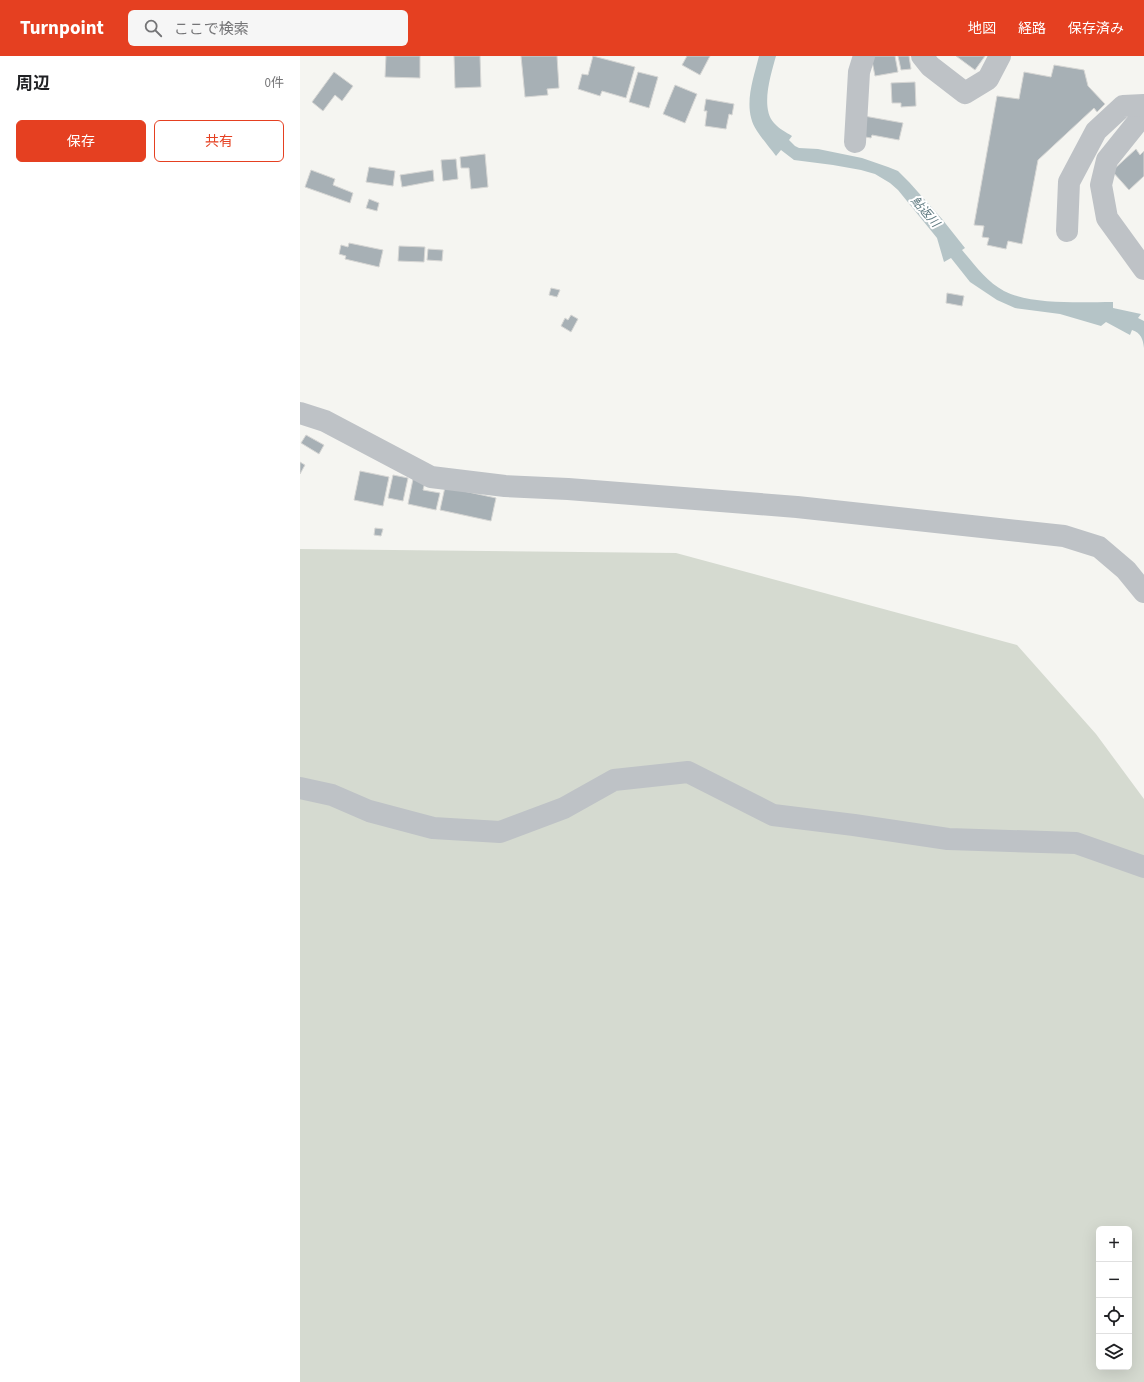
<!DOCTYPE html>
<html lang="ja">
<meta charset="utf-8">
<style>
body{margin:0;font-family:"Source Sans 3","Noto Sans JP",sans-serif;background:#f6f6f6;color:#202124}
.controls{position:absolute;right:12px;bottom:12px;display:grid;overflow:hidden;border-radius:6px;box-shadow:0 4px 16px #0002}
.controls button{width:36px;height:36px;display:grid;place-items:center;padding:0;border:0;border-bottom:1px solid #e0e0e0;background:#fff;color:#202124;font:20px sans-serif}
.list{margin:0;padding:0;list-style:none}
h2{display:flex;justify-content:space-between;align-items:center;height:52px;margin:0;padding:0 16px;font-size:17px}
h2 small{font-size:13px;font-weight:400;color:#757577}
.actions{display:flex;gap:8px;padding:12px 16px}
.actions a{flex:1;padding:9px 0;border:1px solid #e54021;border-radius:6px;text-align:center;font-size:14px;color:#e54021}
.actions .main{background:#e54021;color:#fff}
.icon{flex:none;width:22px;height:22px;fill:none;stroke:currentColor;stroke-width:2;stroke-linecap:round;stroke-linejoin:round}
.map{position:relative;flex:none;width:844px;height:1326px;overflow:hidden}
header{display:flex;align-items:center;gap:24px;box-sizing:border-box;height:56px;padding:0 20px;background:#e54021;color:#fff}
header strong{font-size:19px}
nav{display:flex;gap:22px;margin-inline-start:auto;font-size:14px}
.search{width:280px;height:36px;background:#f6f6f6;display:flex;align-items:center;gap:10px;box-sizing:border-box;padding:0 14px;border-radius:6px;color:#757577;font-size:15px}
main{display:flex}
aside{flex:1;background:#fff}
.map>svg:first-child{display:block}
.green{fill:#d5dad0;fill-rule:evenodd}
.water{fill:#b5c4c7}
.building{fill:#a7b0b5;stroke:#d6d6d4}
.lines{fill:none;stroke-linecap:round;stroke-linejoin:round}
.minor{stroke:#bec2c6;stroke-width:22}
.labels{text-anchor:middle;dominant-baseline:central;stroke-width:4;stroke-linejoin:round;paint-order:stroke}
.water-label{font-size:12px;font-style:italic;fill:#5f7a80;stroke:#fff}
</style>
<header>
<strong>Turnpoint</strong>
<div class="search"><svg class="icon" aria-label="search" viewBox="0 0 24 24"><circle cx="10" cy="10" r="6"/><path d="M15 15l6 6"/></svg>ここで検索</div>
<nav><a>地図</a><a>経路</a><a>保存済み</a></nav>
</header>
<main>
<aside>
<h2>周辺<small>0件</small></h2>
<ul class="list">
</ul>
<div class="actions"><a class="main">保存</a><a>共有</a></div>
</aside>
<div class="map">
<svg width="844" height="1326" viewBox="0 0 844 1326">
<rect width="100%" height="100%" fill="#f5f5f1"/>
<!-- green -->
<path class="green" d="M0,493L376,497L717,589L796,678L844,743V1326H0ZM799,1173H829V1311H799Z"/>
<!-- water -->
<path class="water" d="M459,0H476C471,18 460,52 474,67C479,73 486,76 492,80L489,84L495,90L499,92L518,93L562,102L588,111L598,115L609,126L642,163L665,192L662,194C674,208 687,226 704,235C732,249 781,246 813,246V252L841,258L838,262L844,265V292C843,283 841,277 832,274L830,279L806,266L801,270L760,258L715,252L697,244L670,226L651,202L644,206L637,182L598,134L590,127L575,118L561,114L533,109L494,104L481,94L476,100C470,92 463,84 457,75C442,53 453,24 459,0Z"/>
<!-- building -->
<g class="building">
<path d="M86,0H120V22L85,21Z"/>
<path d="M154,0H180L181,31L155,32Z"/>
<path d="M221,0H257L259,32L247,33L248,39L225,41Z"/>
<path d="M293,0L335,11L326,42L302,35L300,40L278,33L282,18L288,19Z"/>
<path d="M387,0H410L400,19L382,9Z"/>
<path d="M571,0H595L598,16L575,20Z"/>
<path d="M598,0H609L611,13L601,14Z"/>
<path d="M656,0H685L675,14Z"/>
<path d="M754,9L784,14L788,30L805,48L797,56L794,52L738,104L722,188L708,185L706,193L687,189L689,182L682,181L684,170L674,169L697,40L719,43L724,16L751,21Z"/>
<path d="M34,16L53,30L42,45L35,39L23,55L12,46Z"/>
<path d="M338,16L358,21L349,52L329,46Z"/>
<path d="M615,26L616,50L601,51V47H592L591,27Z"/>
<path d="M375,29L397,38L385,67L363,58Z"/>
<path d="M406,43L434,48L432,59L429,58L426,73L405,70L407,55H404Z"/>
<path d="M564,60L603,67L599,84L572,79L571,82L560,80Z"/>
<path d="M836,93L840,99L844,95V120L829,134L812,115Z"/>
<path d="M185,98L188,131L171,133L169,112H161L160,101Z"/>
<path d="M156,103L158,123L143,125L141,104Z"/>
<path d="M69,111L95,115L93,130L66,126Z"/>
<path d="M11,114L35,123L33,129L53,137L50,147L5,131Z"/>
<path d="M133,114L134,125L102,131L100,119Z"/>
<path d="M69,143L79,147L77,155L66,152Z"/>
<path d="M49,187L83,194L79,211L45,203L46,200L39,198L41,189L48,191Z"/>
<path d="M99,190L125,191L124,206L98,205Z"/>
<path d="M128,193L143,194L142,205L127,204Z"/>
<path d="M251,232L260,234L257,241L249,239Z"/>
<path d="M647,237L664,240L662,250L646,247Z"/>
<path d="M271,259L278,263L271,276L261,270L265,262L268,264Z"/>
<path d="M6,379L24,389L19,398L1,387Z"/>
<path d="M0,406L5,409L0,418Z"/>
<path d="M60,415L89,421L83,450L54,444Z"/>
<path d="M93,419L108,422L103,445L88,442Z"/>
<path d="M113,423L125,426L123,434L140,437L136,454L108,448Z"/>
<path d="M145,431L196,442L191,465L140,454Z"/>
<path d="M75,472L83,473L81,480L74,479Z"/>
</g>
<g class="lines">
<!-- minor -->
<g class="minor">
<path d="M622,0L630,10L665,37L688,23L700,0"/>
<path d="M844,58L807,104L801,129L807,162L844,213"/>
<path d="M555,86L559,16L564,0"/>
<path d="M767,175L769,126L796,75L823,50L844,49"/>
<path d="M0,357L25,365L131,421L205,430L268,433L497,451L764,480L799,491L826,514L844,536"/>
<path d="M0,732L32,739L69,755L133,772L200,776L264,752L314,724L388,716L473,759L554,769L648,783L776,787L844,811"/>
</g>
</g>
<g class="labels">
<!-- water labels -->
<g class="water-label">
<text transform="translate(625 156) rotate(49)">鮎返川</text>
</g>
</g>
</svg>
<div class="controls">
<button>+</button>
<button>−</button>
<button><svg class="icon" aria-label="locate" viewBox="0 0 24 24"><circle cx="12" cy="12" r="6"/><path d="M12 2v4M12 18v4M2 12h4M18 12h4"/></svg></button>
<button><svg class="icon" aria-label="layers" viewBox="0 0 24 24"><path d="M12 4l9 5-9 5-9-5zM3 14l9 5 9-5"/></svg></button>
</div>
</div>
</main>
